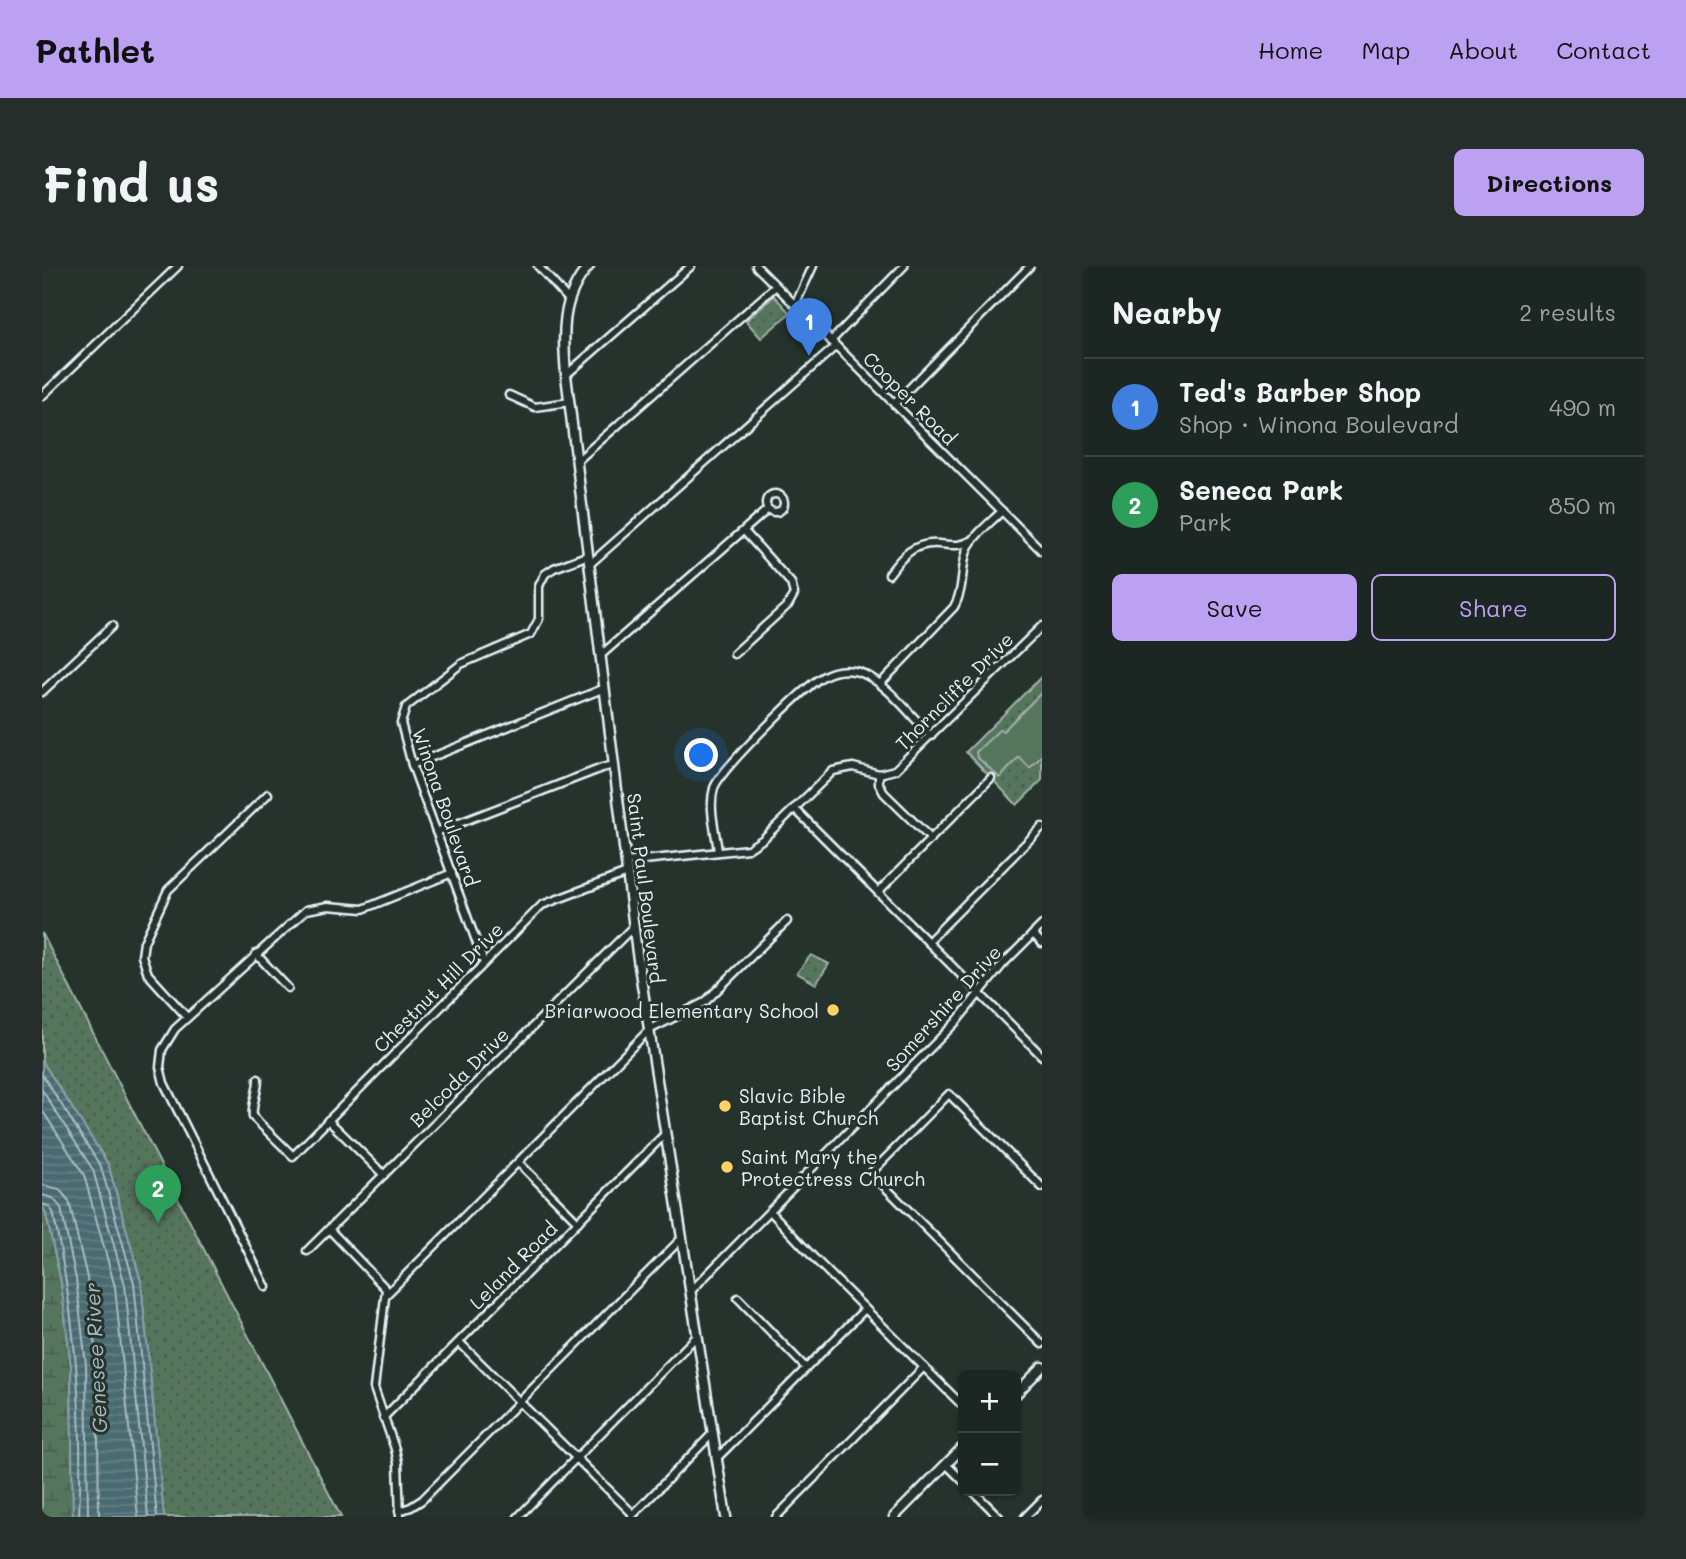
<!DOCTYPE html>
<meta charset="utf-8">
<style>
body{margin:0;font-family:Mali,sans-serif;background:#252e2a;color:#f1f3f6}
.controls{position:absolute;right:21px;bottom:21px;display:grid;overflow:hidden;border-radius:10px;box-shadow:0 2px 5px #0004}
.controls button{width:63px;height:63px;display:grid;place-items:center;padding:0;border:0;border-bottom:2px solid #3a4340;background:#1c2622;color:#f1f3f6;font:35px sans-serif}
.you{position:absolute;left:660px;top:490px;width:24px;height:24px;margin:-18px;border:5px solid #fff;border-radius:50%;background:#1a73e8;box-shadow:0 0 0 10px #1a73e833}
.badge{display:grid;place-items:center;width:46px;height:46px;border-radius:50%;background:#bca0f2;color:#fff;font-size:23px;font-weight:700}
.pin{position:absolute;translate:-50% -58px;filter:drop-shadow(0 2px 4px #0008)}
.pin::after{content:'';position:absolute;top:37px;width:24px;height:21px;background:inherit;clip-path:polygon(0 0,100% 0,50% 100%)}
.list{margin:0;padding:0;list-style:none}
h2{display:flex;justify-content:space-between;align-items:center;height:91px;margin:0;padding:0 28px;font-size:30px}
h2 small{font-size:23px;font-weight:400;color:#a0a5a5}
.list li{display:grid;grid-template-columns:46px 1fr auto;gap:21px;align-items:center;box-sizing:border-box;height:98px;padding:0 28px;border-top:2px solid #3a4340}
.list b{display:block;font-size:26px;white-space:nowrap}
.list p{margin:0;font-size:23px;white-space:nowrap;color:#a0a5a5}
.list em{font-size:23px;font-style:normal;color:#a0a5a5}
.actions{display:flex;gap:14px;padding:21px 28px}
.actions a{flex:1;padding:16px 0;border:2px solid #bca0f2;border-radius:10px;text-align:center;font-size:24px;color:#bca0f2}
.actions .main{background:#bca0f2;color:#111}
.map{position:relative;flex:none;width:1000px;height:1251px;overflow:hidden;border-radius:10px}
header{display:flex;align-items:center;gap:42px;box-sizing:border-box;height:98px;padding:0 35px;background:#bca0f2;color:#111}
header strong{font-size:33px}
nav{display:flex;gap:38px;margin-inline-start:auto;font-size:24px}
.intro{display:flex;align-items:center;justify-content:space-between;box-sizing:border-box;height:168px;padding:0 42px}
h1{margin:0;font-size:49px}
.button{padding:18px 32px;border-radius:10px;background:#bca0f2;color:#111;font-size:24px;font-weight:700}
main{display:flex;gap:42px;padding:0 42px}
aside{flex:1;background:#1c2622;border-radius:10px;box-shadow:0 2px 5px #0004}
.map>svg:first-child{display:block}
.grass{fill:url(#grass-dots);stroke:#a0b3aa;stroke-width:2}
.wetland{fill:url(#wetland-marsh);stroke:#a0b3aa;stroke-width:2}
.garden{fill:#57755d;stroke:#a0b3aa;stroke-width:2}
.water{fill:url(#water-rules);stroke:#89a0a7;stroke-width:2}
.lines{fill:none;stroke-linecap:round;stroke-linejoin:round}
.shore{stroke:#a9bbc2;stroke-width:2}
.minor-casing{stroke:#e8f1f8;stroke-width:11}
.major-casing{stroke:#e8f1f8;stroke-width:13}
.minor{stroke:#26332d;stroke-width:6}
.major{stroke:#26332d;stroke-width:8}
.poi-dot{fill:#ffd166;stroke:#26332d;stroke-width:2.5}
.labels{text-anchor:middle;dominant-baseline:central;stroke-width:6;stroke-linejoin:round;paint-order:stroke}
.street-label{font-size:19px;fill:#e8f1f8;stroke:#26332d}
.poi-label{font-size:19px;fill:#e8f1f8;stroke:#26332d;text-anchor:start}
.water-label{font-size:21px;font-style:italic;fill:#a9bbc2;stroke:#26332d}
</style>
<header>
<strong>Pathlet</strong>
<nav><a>Home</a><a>Map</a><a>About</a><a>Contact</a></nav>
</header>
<div class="intro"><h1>Find us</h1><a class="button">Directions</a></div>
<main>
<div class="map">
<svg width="1000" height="1251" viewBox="0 0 1000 1251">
<defs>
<pattern id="grass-dots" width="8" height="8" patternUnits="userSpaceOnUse" patternTransform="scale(1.75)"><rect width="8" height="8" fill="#57755d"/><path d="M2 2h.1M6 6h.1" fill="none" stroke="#4e5c53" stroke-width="1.8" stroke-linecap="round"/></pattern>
<pattern id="wetland-marsh" width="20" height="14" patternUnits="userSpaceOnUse" patternTransform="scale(1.75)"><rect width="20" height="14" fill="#57755d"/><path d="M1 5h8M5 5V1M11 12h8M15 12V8" fill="none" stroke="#4e5c53"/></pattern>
<pattern id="water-rules" width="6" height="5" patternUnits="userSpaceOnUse" patternTransform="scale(1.75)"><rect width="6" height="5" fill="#4a6a71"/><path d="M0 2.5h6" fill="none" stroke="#648086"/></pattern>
</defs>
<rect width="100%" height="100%" fill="#26332d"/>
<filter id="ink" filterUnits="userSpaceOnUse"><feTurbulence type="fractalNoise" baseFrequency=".0143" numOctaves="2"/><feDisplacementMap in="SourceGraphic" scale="14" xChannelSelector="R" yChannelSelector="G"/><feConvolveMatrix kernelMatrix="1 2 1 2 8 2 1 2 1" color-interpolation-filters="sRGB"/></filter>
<g filter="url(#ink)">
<!-- grass -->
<g class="grass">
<path d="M732,30L748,47L719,72L704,55Z"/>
<path d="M1000,410V514L975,539L924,486Z"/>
<path d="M0,667L299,1251H122L99,1016L66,898L0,795Z"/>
<path d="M769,689L787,698L774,718L755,707Z"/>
</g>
<!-- wetland -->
<path class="wetland" d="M0,939L4,948L19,1016L29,1100L31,1251H0Z"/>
<!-- garden -->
<path class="garden" d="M1000,426V490L988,502L977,491L958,512L935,491L934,486L958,463L961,465Z"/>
<!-- water -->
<path class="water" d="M0,795L66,898L99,1016L122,1251H31L29,1100L19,1016L4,948L0,939Z"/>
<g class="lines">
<!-- shore -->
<g class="shore">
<path d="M0,808L59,901L92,1017L115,1251"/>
<path d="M0,824L51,904L83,1019L106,1251"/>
<path d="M0,844L42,909L73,1021L96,1251"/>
<path d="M0,919L17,923L27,935L45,1012L55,1098L57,1251"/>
<path d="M0,929L11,932L19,942L34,1013L44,1099L46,1251"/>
<path d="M0,938L7,940L11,946C33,1049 42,1146 37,1251"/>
</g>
<defs>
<g id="minor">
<path d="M496,0L526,33"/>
<path d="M714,0L1000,285"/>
<path d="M753,39L771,0"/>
<path d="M789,75L862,0"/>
<path d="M524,109L649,0"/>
<path d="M467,129L493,141L528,136"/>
<path d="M0,130L136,0"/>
<path d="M852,138L988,0"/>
<path d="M535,195L734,20"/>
<circle cx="733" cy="237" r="9"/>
<path d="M548,298L794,80"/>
<path d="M847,308C860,290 872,276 897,278C910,279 917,281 929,275"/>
<path d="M692,388L746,339L752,328L749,317L702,265"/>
<path d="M559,389L726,243"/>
<path d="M838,418L912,341C923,322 918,301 926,282C933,268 949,256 960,245"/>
<path d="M0,426L70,360"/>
<path d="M370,499L563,422"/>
<path d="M837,508V518L842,527L889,573"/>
<path d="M752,542L1000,790"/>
<path d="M394,566L560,502L572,499"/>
<path d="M676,586C674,566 666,542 672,522C678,504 762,421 780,411C790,405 801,403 812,405C839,409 870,451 889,470"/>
<path d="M583,596L706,583L721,573L791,505L811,501L837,508L853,504L1000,360"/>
<path d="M836,626L949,512"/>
<path d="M991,668L1000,677"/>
<path d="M886,676L1000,561"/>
<path d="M214,688L246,722"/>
<path d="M442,697L370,499L359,457L364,441L419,398L489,368L497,353V320L503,308L512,302L547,289"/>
<path d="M145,751L106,708L100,690L102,676L126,624L226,528"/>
<path d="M216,813C216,827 209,839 211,851L251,890L500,639L585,607"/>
<path d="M286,854L342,909"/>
<path d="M476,896L536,956"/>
<path d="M1000,921L907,828L829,907L1000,1078"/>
<path d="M728,945L773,993L921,1140"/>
<path d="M287,963L344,1023L332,1122L353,1183L356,1197L358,1251"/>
<path d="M265,985L592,660"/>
<path d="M224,1021L122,817L118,801L120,784L133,763L264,644L286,640L321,643L410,607"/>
<path d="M648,1026L914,756L961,698L1000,659"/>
<path d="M345,1028L607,764L663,736L745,655"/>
<path d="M696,1032L764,1102"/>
<path d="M417,1076L591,1248"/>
<path d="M341,1152L623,868"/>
<path d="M674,1193L823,1043"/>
<path d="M904,1198L921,1215"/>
<path d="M931,1225L957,1251"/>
<path d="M357,1245L369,1241L380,1234L640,972"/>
<path d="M590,1250L670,1168"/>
<path d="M476,1251L655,1070"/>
<path d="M734,1251L882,1101"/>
<path d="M983,1251L1000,1234"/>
</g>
<g id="major">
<path d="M547,0C518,32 521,69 524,109L595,687L684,1251"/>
<path d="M974,1128L1000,1101"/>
<path d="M852,1251L921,1181"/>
</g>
</defs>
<!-- minor casing -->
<use href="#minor" class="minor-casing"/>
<!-- major casing -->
<use href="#major" class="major-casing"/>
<!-- minor -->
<use href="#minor" class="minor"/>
<!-- major -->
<use href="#major" class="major"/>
</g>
</g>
<!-- markers -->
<g class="poi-dot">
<circle cx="791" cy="744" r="7"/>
<circle cx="683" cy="840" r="7"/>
<circle cx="685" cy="901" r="7"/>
</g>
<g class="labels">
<!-- street labels -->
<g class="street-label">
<text transform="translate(868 132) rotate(45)">Cooper Road</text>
<text transform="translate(912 425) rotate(-45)">Thorncliffe Drive</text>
<text transform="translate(404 541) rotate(71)">Winona Boulevard</text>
<text transform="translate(604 622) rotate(83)">Saint Paul Boulevard</text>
<text transform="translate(396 721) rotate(-45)">Chestnut Hill Drive</text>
<text transform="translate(901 742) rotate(-48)">Somershire Drive</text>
<text transform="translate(417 811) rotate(-45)">Belcoda Drive</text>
<text transform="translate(471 999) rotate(-45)">Leland Road</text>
</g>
<!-- poi labels -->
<g class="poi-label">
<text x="777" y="744" text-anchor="end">Briarwood Elementary School</text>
<text x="697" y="829">Slavic Bible<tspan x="697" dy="22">Baptist Church</tspan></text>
<text x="699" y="890">Saint Mary the<tspan x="699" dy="22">Protectress Church</tspan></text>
</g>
<!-- water labels -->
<g class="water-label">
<text transform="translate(53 1092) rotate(-93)">Genesee River</text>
</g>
</g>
</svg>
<div class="controls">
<button>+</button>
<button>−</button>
</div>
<div class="you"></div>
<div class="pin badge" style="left:767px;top:90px;background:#3f7fe0">1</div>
<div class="pin badge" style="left:116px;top:957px;background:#2e9e5b">2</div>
</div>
<aside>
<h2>Nearby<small>2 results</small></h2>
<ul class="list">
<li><span class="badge" style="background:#3f7fe0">1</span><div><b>Ted's Barber Shop</b><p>Shop · Winona Boulevard</p></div><em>490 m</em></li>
<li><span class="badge" style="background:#2e9e5b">2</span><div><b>Seneca Park</b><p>Park</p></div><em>850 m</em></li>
</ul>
<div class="actions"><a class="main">Save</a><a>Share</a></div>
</aside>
</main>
